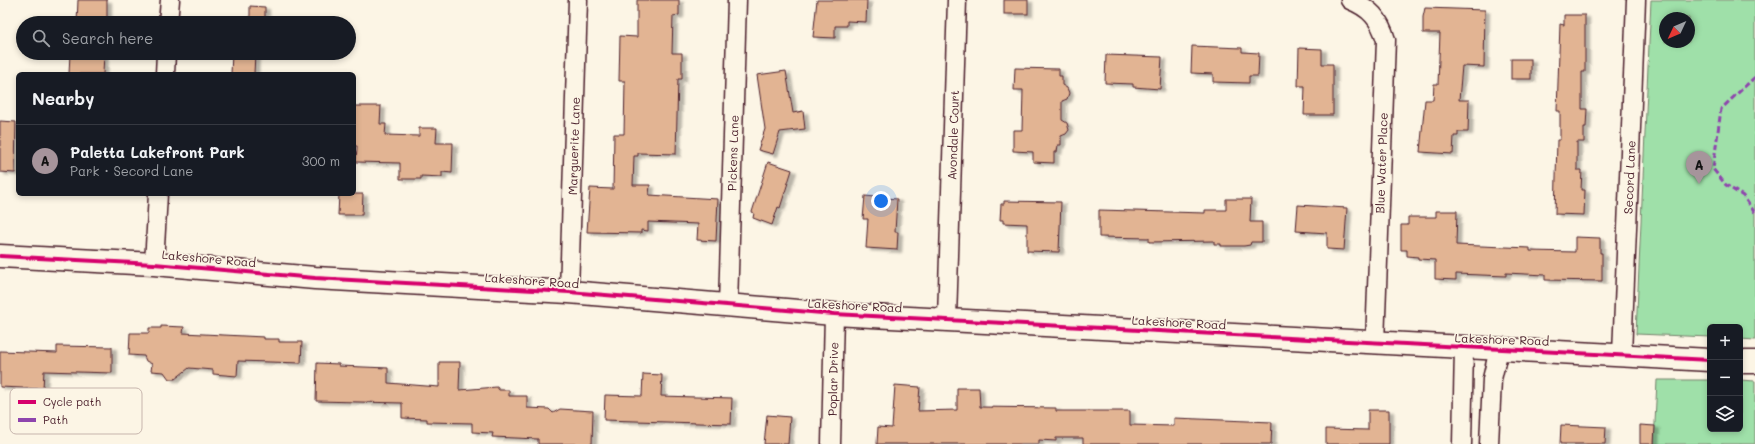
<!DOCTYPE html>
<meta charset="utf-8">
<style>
body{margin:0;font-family:Mali,sans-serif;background:#20242c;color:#f1f3f6}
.controls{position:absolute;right:12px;bottom:12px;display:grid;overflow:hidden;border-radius:6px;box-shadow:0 2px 6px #0003}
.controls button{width:36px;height:36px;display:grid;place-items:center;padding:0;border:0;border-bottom:1px solid #363941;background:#171b24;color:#f1f3f6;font:20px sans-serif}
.compass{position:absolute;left:1659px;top:12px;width:36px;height:36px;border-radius:50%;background:#171b24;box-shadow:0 2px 6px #0003;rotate:226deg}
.you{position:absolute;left:881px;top:201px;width:14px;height:14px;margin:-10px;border:3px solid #fff;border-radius:50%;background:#1a73e8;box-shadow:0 0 0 6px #1a73e833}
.badge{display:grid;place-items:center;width:26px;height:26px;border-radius:50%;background:#a6949b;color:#111;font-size:13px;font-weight:700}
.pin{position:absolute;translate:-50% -33px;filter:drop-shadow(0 1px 2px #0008)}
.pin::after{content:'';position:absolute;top:21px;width:14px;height:12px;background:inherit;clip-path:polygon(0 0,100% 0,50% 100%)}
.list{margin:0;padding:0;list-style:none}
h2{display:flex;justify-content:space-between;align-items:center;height:52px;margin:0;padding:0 16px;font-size:17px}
h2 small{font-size:13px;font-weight:400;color:#9ea1a6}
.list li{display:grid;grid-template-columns:26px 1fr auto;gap:12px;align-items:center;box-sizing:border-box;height:72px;padding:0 16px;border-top:1px solid #363941}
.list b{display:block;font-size:15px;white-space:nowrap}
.list p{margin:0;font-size:13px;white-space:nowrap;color:#9ea1a6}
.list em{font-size:13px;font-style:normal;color:#9ea1a6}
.icon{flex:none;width:22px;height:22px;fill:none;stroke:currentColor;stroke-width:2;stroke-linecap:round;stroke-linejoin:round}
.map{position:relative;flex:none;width:1755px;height:444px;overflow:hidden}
.search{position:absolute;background:#171b24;box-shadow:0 2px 6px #0003;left:16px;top:16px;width:340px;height:44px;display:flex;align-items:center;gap:10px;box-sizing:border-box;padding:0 14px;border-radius:22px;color:#9ea1a6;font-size:15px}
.panel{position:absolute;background:#171b24;box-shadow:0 2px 6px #0003;left:16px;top:72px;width:340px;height:124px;border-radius:6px}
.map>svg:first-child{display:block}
.green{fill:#9fe0a9;stroke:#74806a;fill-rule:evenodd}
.building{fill:#e2b493;stroke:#4a1f2b;filter:url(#shadow)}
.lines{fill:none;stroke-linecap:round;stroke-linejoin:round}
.street-casing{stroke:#4a1f2b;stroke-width:21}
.primary-casing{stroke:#4a1f2b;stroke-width:25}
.street{stroke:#fcf5e5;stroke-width:18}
.primary{stroke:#fcf5e5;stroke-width:22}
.quiet{stroke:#8e44ad;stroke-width:3;stroke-dasharray:6 3;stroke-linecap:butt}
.cycleway-casing{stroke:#fcf5e5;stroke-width:6}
.cycleway{stroke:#d6006c;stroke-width:4}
.labels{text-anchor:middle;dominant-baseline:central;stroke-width:3.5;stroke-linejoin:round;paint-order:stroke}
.street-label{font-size:12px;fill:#4a1f2b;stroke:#fcf5e5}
.key{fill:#fcf5e5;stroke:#c7b5ad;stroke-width:1}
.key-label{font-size:11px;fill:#4a1f2b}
</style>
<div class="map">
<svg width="1755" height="444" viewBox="0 0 1755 444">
<defs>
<filter id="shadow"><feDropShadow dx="4.5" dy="2.5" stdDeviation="1" flood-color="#0004"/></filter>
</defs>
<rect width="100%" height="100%" fill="#fcf5e5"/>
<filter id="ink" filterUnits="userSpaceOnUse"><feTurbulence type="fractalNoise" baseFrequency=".025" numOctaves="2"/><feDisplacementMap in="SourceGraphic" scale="8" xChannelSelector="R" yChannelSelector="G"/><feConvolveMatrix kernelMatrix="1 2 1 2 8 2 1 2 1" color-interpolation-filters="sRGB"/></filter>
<g filter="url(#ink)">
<!-- green -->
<g class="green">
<path d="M1651,0H1755V340L1740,339V327H1710V337L1636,334ZM1665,18H1689V42H1665Z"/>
<path d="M1657,380H1710V429H1740V380L1755,381V444H1654Z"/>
</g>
<!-- building -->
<g class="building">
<path d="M78,0H107V23H77Z"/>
<path d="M637,0H679V15L673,16L672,53H682V79H678L676,154L638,153V156H634L633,185H650L649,195L718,199L716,241L697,240L698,224L648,222V231L641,230V233L587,232L590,188L613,189L614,134H624L625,81H619L620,36L637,37Z"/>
<path d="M817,0H867L866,22L847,21V26H835V38L813,37Z"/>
<rect x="1004" y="0" width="24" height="14"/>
<path d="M250,6L265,7V23H250Z"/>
<path d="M1425,8L1485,10L1484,67L1462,66L1459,100H1469L1468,132H1458V136H1454L1453,154L1420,152L1425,100H1433L1434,84H1438L1440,33H1423V17Z"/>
<path d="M1564,15H1585V72H1582V109H1587L1586,127H1584V142H1577V170H1582L1581,190H1585L1584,215L1555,214L1557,140H1560V111H1557L1560,24L1564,25Z"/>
<path d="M1192,46L1242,48V52L1259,53L1258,76H1249V83L1213,82V74L1191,73Z"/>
<path d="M1299,48L1322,49V64H1333V115H1304L1305,86H1298Z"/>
<path d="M70,53H104L103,74H69Z"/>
<path d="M232,53H255L254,74H231Z"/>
<path d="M1106,55L1162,57L1160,89L1133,87V84L1105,83Z"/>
<rect x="1511" y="59" width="20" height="20"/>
<path d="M1015,68L1059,69V76H1062V85L1067,88L1069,93L1067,99L1062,101V120L1067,123L1069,130L1066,134L1061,136V145H1058L1057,152H1054V163L1033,162V152L1013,151V130H1022L1023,90H1014Z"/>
<path d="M786,71L793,113L803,111L805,129L780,132L773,154L758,150L765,129L757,75Z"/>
<path d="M354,106H381L380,124H386L385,135L419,136V128H437L436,143H453L452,173L442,172V177L421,176V179H400V163L356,162L357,146H354Z"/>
<path d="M0,121L16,122L15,173L0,172Z"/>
<path d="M768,162L792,170L780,208L778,207L772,225L753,218L754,213L752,212Z"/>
<path d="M339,194H363L362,215H338Z"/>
<path d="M865,196L897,199L895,232H898L897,250L866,248L868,219H863Z"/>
<path d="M1226,199H1251L1250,222H1262V242H1251L1250,245L1244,246H1221V244H1214V241L1149,242V238L1099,237V210L1205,213V210H1226Z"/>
<path d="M1004,201L1061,202L1059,252L1027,251V224L1003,223V220H1000L1001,204H1004Z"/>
<path d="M1298,205L1347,208L1344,250L1327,249V233L1296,231Z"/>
<path d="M1436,211H1457L1456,245L1530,248V251L1575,252V237L1600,238V253H1602V281L1545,280V275L1506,273V276L1456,274V280L1435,279V260L1418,259V257L1407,256V250H1401V225H1408V217H1436Z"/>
<path d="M161,326L184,327L183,333L264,337V339H279V342H302L301,363L238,361L237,376L213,374V370L189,368L175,379H169L164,372L151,371L152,364L146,361L144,356L129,355L130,333H149V328H161Z"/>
<path d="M57,346L112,347V373L44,371L43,389L0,387V351L57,353Z"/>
<path d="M439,362H460L459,390L497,387L499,390H509V396H527V408L549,409L553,413L560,409L593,411L592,444H538V439L492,437L493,433L472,432V423L427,422V419L402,418V403L316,401L317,363L339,364V366L388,368V383L439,387Z"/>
<path d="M643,374L662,375L661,396L732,398L731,424L604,420L605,395L642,396Z"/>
<path d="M895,385L920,387L918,411L957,410V388H979L980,407L1056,408V411H1130V425L1174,426V418L1272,422L1271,444H1083V438H1056V441L1039,440V444H877L878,427L892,428Z"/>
<path d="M1368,410H1389V444H1326V429L1368,430Z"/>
<path d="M767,415L790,417L788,444H764Z"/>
<path d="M1561,425L1606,427L1605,444H1560Z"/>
<path d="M1640,425L1655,426L1654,444H1640Z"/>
</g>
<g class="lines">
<defs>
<g id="street">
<path d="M1350,0C1370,8 1380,19 1386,40L1375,343"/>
<path d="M168,23L170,0"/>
<path d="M165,74L166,53"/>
<path d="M154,264L158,194"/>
<path id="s1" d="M569,292L578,0"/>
<path id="s2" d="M728,306L737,0"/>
<path id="s3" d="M947,319L957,0"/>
<path id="s4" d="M1622,355L1636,0"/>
<path id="s5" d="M831,444L834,314"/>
<path d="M1462,444L1464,348"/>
<path d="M1489,444L1492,379L1499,349"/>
</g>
<g id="primary">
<path d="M0,256L154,264L315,278L569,292L834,314L1710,360"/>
<path d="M1740,362H1755"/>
</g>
</defs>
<!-- street casing -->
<use href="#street" class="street-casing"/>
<!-- primary casing -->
<use href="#primary" class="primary-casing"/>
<!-- street -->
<use href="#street" class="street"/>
<!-- primary -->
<use href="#primary" class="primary"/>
<!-- quiet -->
<path class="quiet" d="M1755,77L1721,109L1713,169L1726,185L1743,196L1755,213"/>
<defs>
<path id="cycleway" d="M0,256L154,264L315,278L569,292L834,314L1710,360"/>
</defs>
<!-- cycleway casing -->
<use href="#cycleway" class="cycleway-casing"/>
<!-- cycleway -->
<use href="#cycleway" class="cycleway"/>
</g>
</g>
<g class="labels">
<!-- street labels -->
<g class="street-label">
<text stroke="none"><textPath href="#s3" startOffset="184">Avondale Court</textPath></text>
<text stroke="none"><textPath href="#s1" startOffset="146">Marguerite Lane</textPath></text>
<text stroke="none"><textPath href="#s2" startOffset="153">Pickens Lane</textPath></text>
<text transform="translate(1381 163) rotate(-88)">Blue Water Place</text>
<text stroke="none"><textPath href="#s4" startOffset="178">Secord Lane</textPath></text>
<text transform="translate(209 258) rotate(5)">Lakeshore Road</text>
<text transform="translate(532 280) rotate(4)">Lakeshore Road</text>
<text transform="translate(855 305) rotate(3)">Lakeshore Road</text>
<text transform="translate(1179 322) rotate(3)">Lakeshore Road</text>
<text transform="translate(1502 339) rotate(2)">Lakeshore Road</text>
<text stroke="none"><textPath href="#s5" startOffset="65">Poplar Drive</textPath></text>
</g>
</g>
<!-- legend -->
<rect x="10" y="388" width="132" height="46" rx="6" class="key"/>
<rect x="18" y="400" width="18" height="4" fill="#d6006c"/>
<rect x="18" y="418" width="18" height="4" fill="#8e44ad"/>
<g class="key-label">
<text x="43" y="406">Cycle path</text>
<text x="43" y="424">Path</text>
</g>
</svg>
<div class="controls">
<button>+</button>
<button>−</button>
<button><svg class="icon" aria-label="layers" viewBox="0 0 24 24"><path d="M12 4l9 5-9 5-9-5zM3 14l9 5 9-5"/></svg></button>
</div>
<svg class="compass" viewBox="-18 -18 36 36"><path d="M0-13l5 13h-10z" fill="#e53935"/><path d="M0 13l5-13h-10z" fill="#9ea1a6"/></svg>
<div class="you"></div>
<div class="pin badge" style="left:1699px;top:184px">A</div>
<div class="search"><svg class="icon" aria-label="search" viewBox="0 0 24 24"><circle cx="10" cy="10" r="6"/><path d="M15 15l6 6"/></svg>Search here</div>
<section class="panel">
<h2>Nearby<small></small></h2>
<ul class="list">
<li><span class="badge">A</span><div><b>Paletta Lakefront Park</b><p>Park · Secord Lane</p></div><em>300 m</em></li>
</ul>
</section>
</div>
